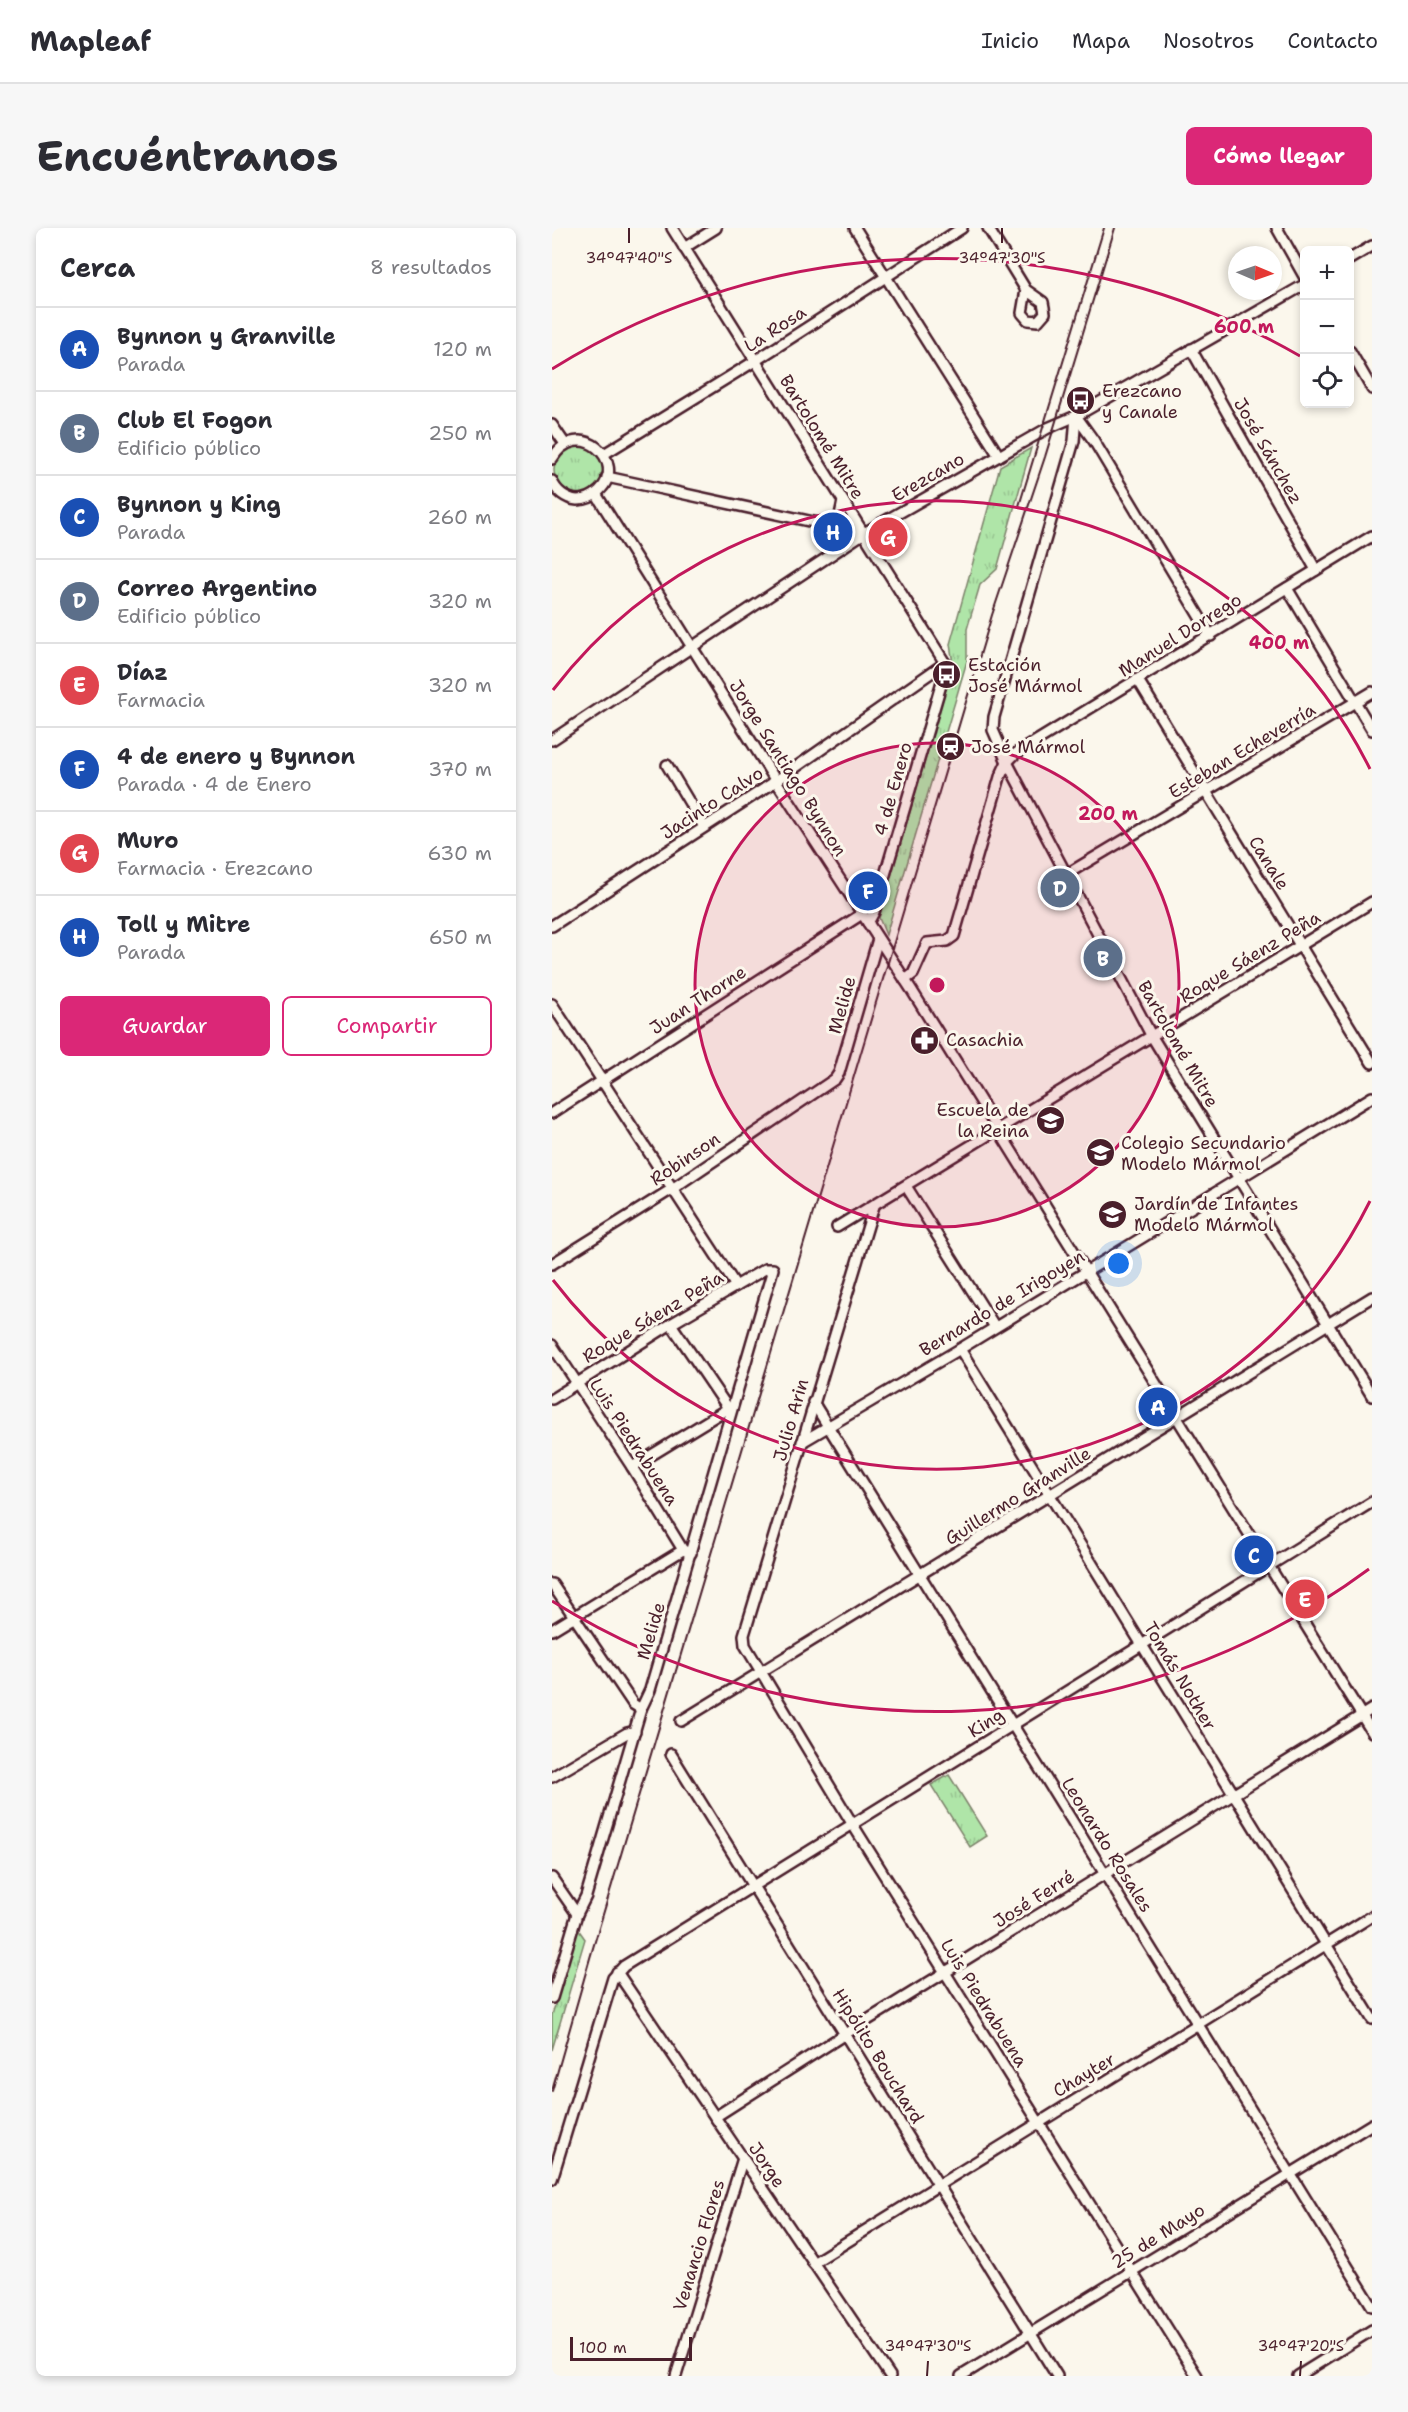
<!DOCTYPE html>
<html lang="es">
<meta charset="utf-8">
<style>
body{margin:0;font-family:"Shantell Sans",sans-serif;background:#f7f7f7;color:#2b2b33}
.controls{position:absolute;right:18px;top:18px;display:grid;overflow:hidden;border-radius:9px;box-shadow:0 3px 9px #0003}
.controls button{width:54px;height:54px;display:grid;place-items:center;padding:0;border:0;border-bottom:2px solid #e1e1e2;background:#fff;color:#2b2b33;font:30px sans-serif}
.compass{position:absolute;left:676px;top:18px;width:54px;height:54px;border-radius:50%;background:#fff;box-shadow:0 3px 9px #0003;rotate:92deg}
.scale{position:absolute;left:18px;bottom:15px;width:122px;box-sizing:border-box;padding-left:6px;border:3px solid #4a1f2b;border-top:0;font-size:16px;line-height:21px;white-space:nowrap;color:#4a1f2b;-webkit-text-stroke:4px #fbf7ec;paint-order:stroke}
.you{position:absolute;left:567px;top:1036px;width:21px;height:21px;margin:-15px;border:4px solid #fff;border-radius:50%;background:#1a73e8;box-shadow:0 0 0 9px #1a73e833}
.badge{display:grid;place-items:center;width:39px;height:39px;border-radius:50%;background:#db2777;color:#fff;font-size:20px;font-weight:700}
.pin{position:absolute;translate:-50% -50%;border:3px solid #fff;box-shadow:0 2px 6px #0006}
.list{margin:0;padding:0;list-style:none}
h2{display:flex;justify-content:space-between;align-items:center;height:78px;margin:0;padding:0 24px;font-size:26px}
h2 small{font-size:20px;font-weight:400;color:#7c7c81}
.list li{display:grid;grid-template-columns:39px 1fr auto;gap:18px;align-items:center;box-sizing:border-box;height:84px;padding:0 24px;border-top:2px solid #e1e1e2}
.list b{display:block;font-size:22px;white-space:nowrap}
.list p{margin:0;font-size:20px;white-space:nowrap;color:#7c7c81}
.list em{font-size:20px;font-style:normal;color:#7c7c81}
.actions{display:flex;gap:12px;padding:18px 24px}
.actions a{flex:1;padding:14px 0;border:2px solid #db2777;border-radius:9px;text-align:center;font-size:21px;color:#db2777}
.actions .main{background:#db2777;color:#fff}
.icon{flex:none;width:33px;height:33px;fill:none;stroke:currentColor;stroke-width:2;stroke-linecap:round;stroke-linejoin:round}
.map{position:relative;flex:none;width:820px;height:2148px;overflow:hidden;border-radius:9px}
header{display:flex;align-items:center;gap:36px;box-sizing:border-box;height:84px;padding:0 30px;background:#fff;border-bottom:2px solid #e1e1e2}
header strong{font-size:28px}
nav{display:flex;gap:33px;margin-inline-start:auto;font-size:21px}
.intro{display:flex;align-items:center;justify-content:space-between;box-sizing:border-box;height:144px;padding:0 36px}
h1{margin:0;font-size:42px}
.button{padding:15px 27px;border-radius:9px;background:#db2777;color:#fff;font-size:21px;font-weight:700}
main{display:flex;gap:36px;padding:0 36px}
aside{flex:1;background:#fff;border-radius:9px;box-shadow:0 3px 9px #0003}
.map>svg:first-child{display:block}
.grass{fill:url(#grass-tufts);stroke:#7c826a;stroke-width:1.5}
.lines{fill:none;stroke-linecap:round;stroke-linejoin:round}
.minor-casing{stroke:#4a1f2b;stroke-width:14}
.minor{stroke:#fbf7ec;stroke-width:9}
.rail{stroke:#4a1f2b;stroke-width:2}
.ticks{fill:none;stroke:#4a1f2b;stroke-width:2}
.ring{fill:none;stroke:#c2185b;stroke-width:3}
.labels{text-anchor:middle;dominant-baseline:central;stroke-width:6;stroke-linejoin:round;paint-order:stroke}
.street-label{font-size:18px;fill:#4a1f2b;stroke:#fbf7ec}
.poi-label{font-size:18px;fill:#4a1f2b;stroke:#fbf7ec;text-anchor:start}
.ticks-label{font-size:15px;text-anchor:middle;fill:#4a1f2b;stroke:#fbf7ec;stroke-width:6;stroke-linejoin:round;paint-order:stroke}
.centre{fill:#c2185b;stroke:#fbf7ec;stroke-width:3}
.ring-label{font-size:18px;text-anchor:middle;font-weight:bold;fill:#c2185b;stroke:#fbf7ec;stroke-width:6;stroke-linejoin:round;paint-order:stroke}
</style>
<header>
<strong>Mapleaf</strong>
<nav><a>Inicio</a><a>Mapa</a><a>Nosotros</a><a>Contacto</a></nav>
</header>
<div class="intro"><h1>Encuéntranos</h1><a class="button">Cómo llegar</a></div>
<main>
<aside>
<h2>Cerca<small>8 resultados</small></h2>
<ul class="list">
<li><span class="badge" style="background:#1a4fb4">A</span><div><b>Bynnon y Granville</b><p>Parada</p></div><em>120 m</em></li>
<li><span class="badge" style="background:#5c6f8a">B</span><div><b>Club El Fogon</b><p>Edificio público</p></div><em>250 m</em></li>
<li><span class="badge" style="background:#1a4fb4">C</span><div><b>Bynnon y King</b><p>Parada</p></div><em>260 m</em></li>
<li><span class="badge" style="background:#5c6f8a">D</span><div><b>Correo Argentino</b><p>Edificio público</p></div><em>320 m</em></li>
<li><span class="badge" style="background:#e0444e">E</span><div><b>Díaz</b><p>Farmacia</p></div><em>320 m</em></li>
<li><span class="badge" style="background:#1a4fb4">F</span><div><b>4 de enero y Bynnon</b><p>Parada · 4 de Enero</p></div><em>370 m</em></li>
<li><span class="badge" style="background:#e0444e">G</span><div><b>Muro</b><p>Farmacia · Erezcano</p></div><em>630 m</em></li>
<li><span class="badge" style="background:#1a4fb4">H</span><div><b>Toll y Mitre</b><p>Parada</p></div><em>650 m</em></li>
</ul>
<div class="actions"><a class="main">Guardar</a><a>Compartir</a></div>
</aside>
<div class="map">
<svg width="820" height="2148" viewBox="0 0 820 2148">
<defs>
<pattern id="grass-tufts" width="24" height="20" patternUnits="userSpaceOnUse" patternTransform="scale(1.5)"><rect width="24" height="20" fill="#afe5a8"/><path d="M3 7l-1-3M5 7V3M7 7l1-3M15 17l-1-3M17 17v-4M19 17l1-3" fill="none" stroke="#98c491"/></pattern>
</defs>
<rect width="100%" height="100%" fill="#fbf7ec"/>
<filter id="ink" filterUnits="userSpaceOnUse"><feTurbulence type="fractalNoise" baseFrequency=".0167" numOctaves="2"/><feDisplacementMap in="SourceGraphic" scale="12" xChannelSelector="R" yChannelSelector="G"/><feConvolveMatrix kernelMatrix="1 2 1 2 8 2 1 2 1" color-interpolation-filters="sRGB"/></filter>
<g filter="url(#ink)">
<!-- grass -->
<g class="grass">
<circle cx="27" cy="242" r="25"/>
<path d="M479,220L445,341L428,357L415,401V433L334,707L327,690L401,436L398,416L448,238Z"/>
<path d="M397,1547L435,1608L418,1619L379,1557Z"/>
<path d="M26,1701L33,1711L0,1822V1787Z"/>
</g>
<g class="lines">
<defs>
<g id="minor">
<path d="M120,0L393,435"/>
<path d="M303,0L447,228"/>
<path d="M436,0L474,62L470,85L476,92L486,93L493,85L491,74L474,62"/>
<path d="M725,0L752,48"/>
<path d="M132,20L164,0"/>
<path d="M798,31L820,18"/>
<path d="M639,121L764,342"/>
<path d="M798,123L820,161"/>
<path d="M524,188L522,213L442,489L441,502L455,534L599,807L820,1168"/>
<path d="M524,188L542,213L659,408"/>
<path d="M0,197L13,216"/>
<path d="M52,226L203,133L410,0"/>
<path d="M0,231C26,187 78,234 47,263C41,269 33,272 25,272C14,271 4,263 0,253"/>
<path d="M55,249L312,305"/>
<path d="M44,266L224,553L359,761L820,1504"/>
<path d="M280,326L291,273"/>
<path d="M735,360L820,502"/>
<path d="M586,452L820,835"/>
<path d="M0,512L312,305L496,200L524,188L752,57"/>
<path d="M115,537L152,599"/>
<path d="M515,646L820,464"/>
<path d="M316,695L322,684L394,440L393,435"/>
<path d="M0,698L224,553L393,435"/>
<path d="M353,752L361,746L375,715L395,713L402,708L448,549L455,534L463,526L820,308"/>
<path d="M0,776L184,1058"/>
<path d="M0,885L310,686"/>
<path d="M354,958L443,1099"/>
<path d="M322,978L192,1407L193,1417L301,1597L645,2148"/>
<path d="M285,999L820,674"/>
<path d="M0,1036L120,961L283,851L287,845L326,711"/>
<path d="M119,1096L178,1183"/>
<path d="M0,1117L80,1239L131,1322L139,1325"/>
<path d="M408,1121L820,1791"/>
<path d="M0,1171L119,1096L213,1041H221L98,1462L89,1481L34,1668L25,1686L0,1770"/>
<path d="M261,1174L820,2078"/>
<path d="M250,1214L408,1121L820,869"/>
<path d="M80,1239L175,1181"/>
<path d="M0,1356L81,1476L89,1481"/>
<path d="M0,1402L131,1322"/>
<path d="M129,1493L820,1069"/>
<path d="M119,1526L505,2148"/>
<path d="M0,1549L75,1505L83,1503"/>
<path d="M0,1650L25,1686"/>
<path d="M65,1744L338,2148"/>
<path d="M163,1889L293,1806L820,1481"/>
<path d="M0,1951L61,1750L72,1738L820,1274"/>
<path d="M261,2035L820,1688"/>
<path d="M124,2148L191,1930"/>
<path d="M409,2148L820,1896"/>
<path d="M746,2148L820,2102"/>
</g>
</defs>
<!-- minor casing -->
<use href="#minor" class="minor-casing"/>
<!-- minor -->
<use href="#minor" class="minor"/>
<!-- rail -->
<g class="rail">
<path d="M467,278L552,0"/>
<path d="M0,1863L38,1730L440,387L493,229L563,0"/>
</g>
</g>
</g>
<!-- ticks -->
<path class="ticks" d="M77,15V0M450,15V0M375,2148L376,2133M748,2148L749,2133"/>
<!-- distance rings -->
<circle cx="385" cy="757" r="242" fill="#c2185b" fill-opacity=".12"/>
<g class="ring">
<circle cx="385" cy="757" r="242"/>
<path d="M818 973A484 484 0 0 1 1 1052M1 462A484 484 0 0 1 818 541"/>
<path d="M817 1341A726 726 0 0 1 0 1373M0 141A726 726 0 0 1 748 128"/>
</g>
<!-- icons -->
<defs>
<symbol id="bus-disc" viewBox="-11 -11 22 22"><circle r="9.5" fill="#4a1f2b" stroke="#fbf7ec"/><path d="M-5-6H5V4H4V6H2V4H-2V6H-4V4H-5ZM-3.5-4V0h7V-4ZM-3.5 1.2v1.5H-2V1.2ZM2 1.2v1.5H3.5V1.2Z" fill="#fff"/></symbol>
<symbol id="station-disc" viewBox="-11 -11 22 22"><circle r="9.5" fill="#4a1f2b" stroke="#fbf7ec"/><path d="M-3-6H3Q5-6 5-4V2Q5 4 3 4L4.5 6H3L1.5 4h-3L-3 6H-4.5L-3 4Q-5 4-5 2V-4Q-5-6-3-6ZM-3.5-4v3h7v-3ZM-3.5 1v1.5H-2V1ZM2 1v1.5H3.5V1Z" fill="#fff"/></symbol>
<symbol id="pharmacy-disc" viewBox="-11 -11 22 22"><circle r="9.5" fill="#4a1f2b" stroke="#fbf7ec"/><path d="M-2-6h4v4h4v4h-4v4h-4v-4h-4v-4h4Z" fill="#fff"/></symbol>
<symbol id="school-disc" viewBox="-11 -11 22 22"><circle r="9.5" fill="#4a1f2b" stroke="#fbf7ec"/><path d="M0-5L7-2L0 1L-7-2ZM-4 1L0 2.5L4 1V4Q0 6-4 4Z" fill="#fff"/></symbol>
</defs>
<g fill-rule="evenodd">
<use href="#bus-disc" x="512" y="156" width="33" height="33"/>
<use href="#bus-disc" x="378" y="430" width="33" height="33"/>
<use href="#station-disc" x="382" y="502" width="33" height="33"/>
<use href="#pharmacy-disc" x="356" y="796" width="33" height="33"/>
<use href="#school-disc" x="482" y="876" width="33" height="33"/>
<use href="#school-disc" x="532" y="908" width="33" height="33"/>
<use href="#school-disc" x="544" y="970" width="33" height="33"/>
</g>
<g class="labels">
<!-- street labels -->
<g class="street-label">
<text transform="translate(223 101) rotate(-33)">La Rosa</text>
<text transform="translate(270 209) rotate(58)">Bartolomé Mitre</text>
<text transform="translate(716 223) rotate(60)">José Sánchez</text>
<text transform="translate(376 249) rotate(-30)">Erezcano</text>
<text transform="translate(628 407) rotate(-32)">Manuel Dorrego</text>
<text transform="translate(690 523) rotate(-31)">Esteban Echeverría</text>
<text transform="translate(236 540) rotate(58)">Jorge Santiago Bynnon</text>
<text transform="translate(341 561) rotate(-74)">4 de Enero</text>
<text transform="translate(160 575) rotate(-33)">Jacinto Calvo</text>
<text transform="translate(717 635) rotate(58)">Canale</text>
<text transform="translate(698 729) rotate(-31)">Roque Sáenz Peña</text>
<text transform="translate(146 772) rotate(-33)">Juan Thorne</text>
<text transform="translate(290 777) rotate(-74)">Melide</text>
<text transform="translate(626 816) rotate(60)">Bartolomé Mitre</text>
<text transform="translate(133 931) rotate(-34)">Robinson</text>
<text transform="translate(450 1075) rotate(-31)">Bernardo de Irigoyen</text>
<text transform="translate(101 1089) rotate(-31)">Roque Sáenz Peña</text>
<text transform="translate(239 1192) rotate(-74)">Julio Arin</text>
<text transform="translate(82 1214) rotate(57)">Luis Piedrabuena</text>
<text transform="translate(466 1268) rotate(-32)">Guillermo Granville</text>
<text transform="translate(99 1403) rotate(-73)">Melide</text>
<text transform="translate(628 1448) rotate(59)">Tomás Nother</text>
<text transform="translate(434 1495) rotate(-32)">King</text>
<text transform="translate(555 1617) rotate(58)">Leonardo Rosales</text>
<text transform="translate(482 1671) rotate(-32)">José Ferré</text>
<text transform="translate(432 1775) rotate(58)">Luis Piedrabuena</text>
<text transform="translate(326 1828) rotate(58)">Hipólito Bouchard</text>
<text transform="translate(532 1847) rotate(-31)">Chayter</text>
<text transform="translate(215 1937) rotate(56)">Jorge</text>
<text transform="translate(606 2008) rotate(-32)">25 de Mayo</text>
<text transform="translate(147 2017) rotate(-73)">Venancio Flores</text>
</g>
<!-- poi labels -->
<g class="poi-label">
<text x="550" y="163">Erezcano<tspan x="550" dy="21">y Canale</tspan></text>
<text x="416" y="437">Estación<tspan x="416" dy="21">José Mármol</tspan></text>
<text x="419" y="519">José Mármol</text>
<text x="394" y="812">Casachia</text>
<text x="477" y="882" text-anchor="end">Escuela de<tspan x="477" dy="21">la Reina</tspan></text>
<text x="569" y="915">Colegio Secundario<tspan x="569" dy="21">Modelo Mármol</tspan></text>
<text x="582" y="976">Jardín de Infantes<tspan x="582" dy="21">Modelo Mármol</tspan></text>
</g>
</g>
<g class="ticks-label">
<text x="77" y="35">34°47'40"S</text>
<text x="450" y="35">34°47'30"S</text>
<text x="376" y="2123">34°47'30"S</text>
<text x="749" y="2123">34°47'20"S</text>
</g>
<circle cx="385" cy="757" r="9" class="centre"/>
<g class="ring-label">
<text x="692" y="105">600 m</text>
<text x="727" y="421">400 m</text>
<text x="556" y="592">200 m</text>
</g>
</svg>
<div class="controls">
<button>+</button>
<button>−</button>
<button><svg class="icon" aria-label="locate" viewBox="0 0 24 24"><circle cx="12" cy="12" r="6"/><path d="M12 2v4M12 18v4M2 12h4M18 12h4"/></svg></button>
</div>
<svg class="compass" viewBox="-18 -18 36 36"><path d="M0-13l5 13h-10z" fill="#e53935"/><path d="M0 13l5-13h-10z" fill="#7c7c81"/></svg>
<div class="scale">100 m</div>
<div class="you"></div>
<div class="pin badge" style="left:606px;top:1179px;background:#1a4fb4">A</div>
<div class="pin badge" style="left:551px;top:730px;background:#5c6f8a">B</div>
<div class="pin badge" style="left:702px;top:1327px;background:#1a4fb4">C</div>
<div class="pin badge" style="left:508px;top:660px;background:#5c6f8a">D</div>
<div class="pin badge" style="left:753px;top:1371px;background:#e0444e">E</div>
<div class="pin badge" style="left:316px;top:663px;background:#1a4fb4">F</div>
<div class="pin badge" style="left:336px;top:309px;background:#e0444e">G</div>
<div class="pin badge" style="left:281px;top:304px;background:#1a4fb4">H</div>
</div>
</main>
